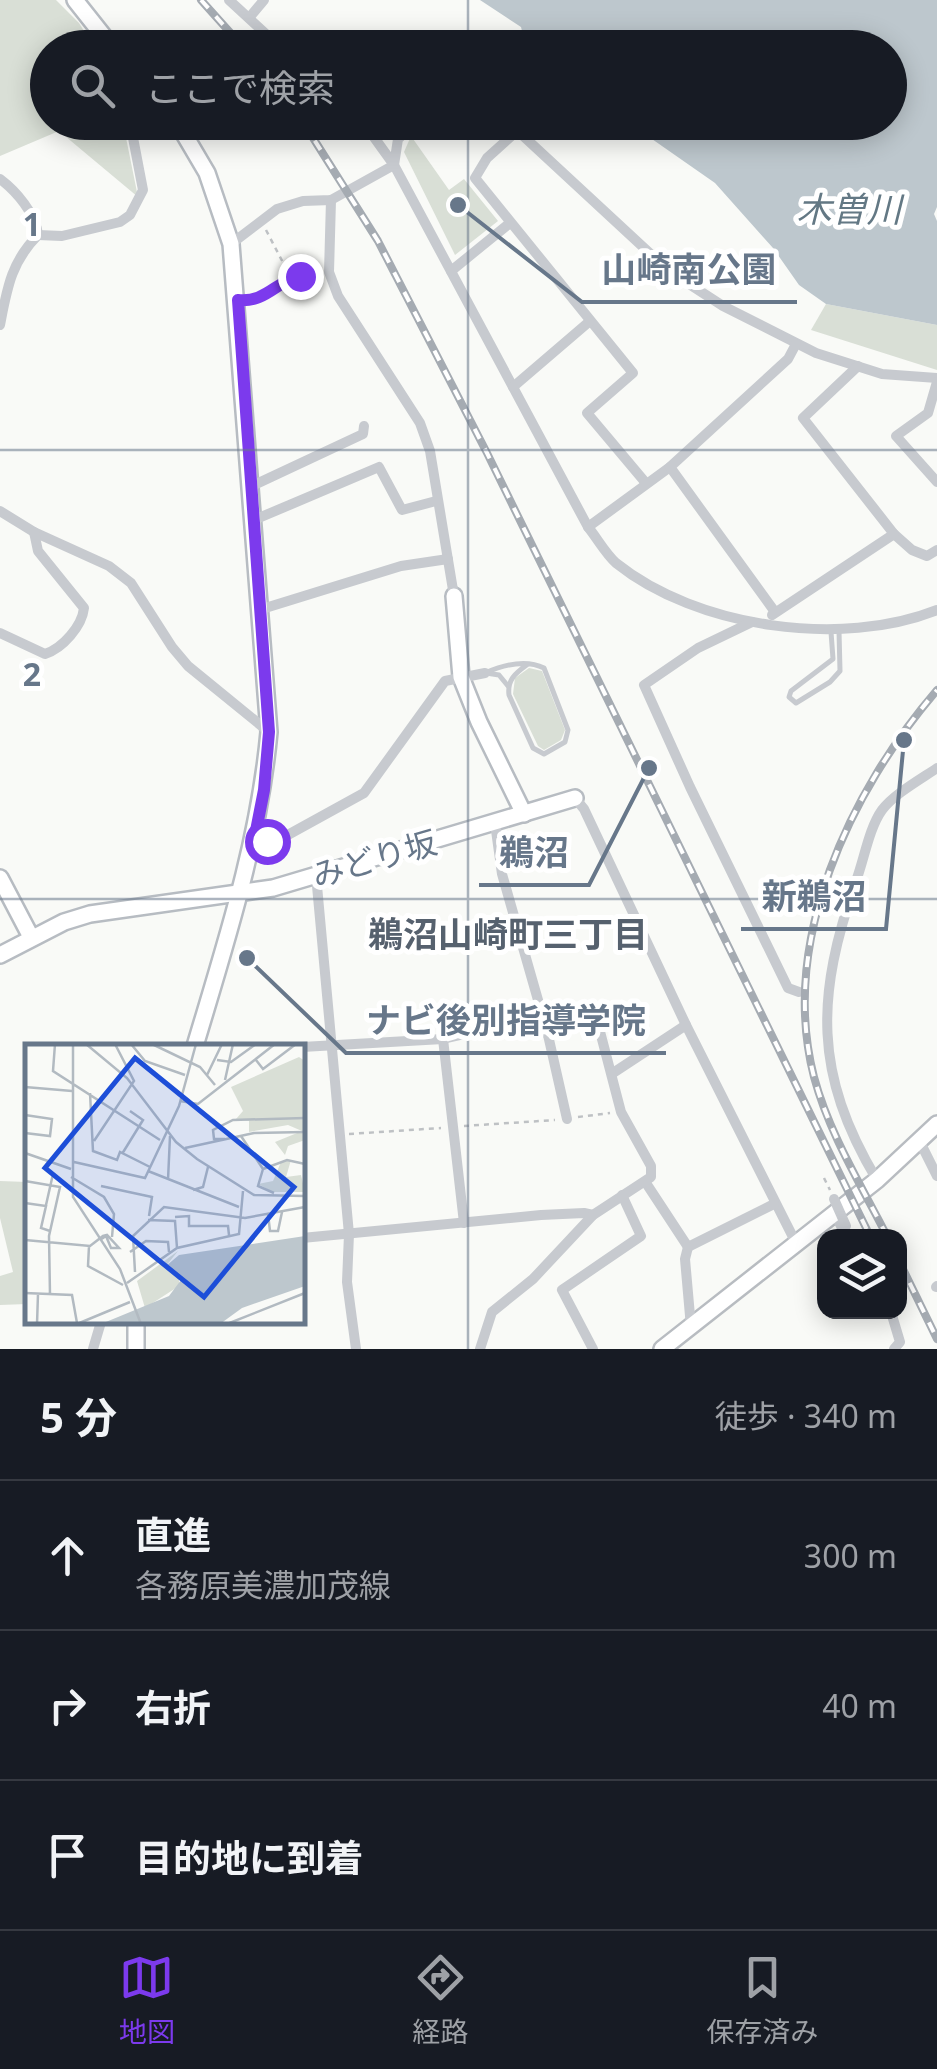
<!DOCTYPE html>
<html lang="ja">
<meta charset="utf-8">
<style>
body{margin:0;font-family:"Noto Sans","Noto Sans JP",sans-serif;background:#242831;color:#f1f3f6}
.controls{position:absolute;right:30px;bottom:30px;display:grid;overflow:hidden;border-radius:20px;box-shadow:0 5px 25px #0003}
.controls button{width:90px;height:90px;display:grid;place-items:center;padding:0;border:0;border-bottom:2px solid #363941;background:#171b24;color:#f1f3f6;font:50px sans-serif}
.stop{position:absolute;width:30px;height:30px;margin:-22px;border:8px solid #7c3aed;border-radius:50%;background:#fff}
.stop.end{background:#7c3aed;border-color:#fff;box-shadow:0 2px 10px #0008}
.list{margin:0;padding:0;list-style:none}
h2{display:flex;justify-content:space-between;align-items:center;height:130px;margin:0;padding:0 40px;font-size:42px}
h2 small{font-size:32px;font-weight:400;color:#9ea1a6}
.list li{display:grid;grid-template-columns:65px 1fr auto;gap:30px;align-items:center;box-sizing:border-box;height:150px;padding:0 40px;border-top:2px solid #363941}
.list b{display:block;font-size:38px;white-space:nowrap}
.list p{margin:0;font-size:32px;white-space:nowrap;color:#9ea1a6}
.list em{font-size:32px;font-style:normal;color:#9ea1a6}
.icon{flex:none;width:55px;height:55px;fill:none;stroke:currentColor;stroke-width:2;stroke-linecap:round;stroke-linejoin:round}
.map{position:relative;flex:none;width:937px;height:1349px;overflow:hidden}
.search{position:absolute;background:#171b24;box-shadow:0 5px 25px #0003;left:30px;right:30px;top:30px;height:110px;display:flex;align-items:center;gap:25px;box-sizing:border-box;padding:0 35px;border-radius:55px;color:#9ea1a6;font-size:38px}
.sheet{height:580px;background:#171b24}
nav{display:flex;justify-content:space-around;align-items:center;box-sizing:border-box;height:140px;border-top:2px solid #363941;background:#171b24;font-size:28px;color:#9ea1a6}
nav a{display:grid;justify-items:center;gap:5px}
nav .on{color:#7c3aed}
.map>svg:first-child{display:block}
.green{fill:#d9dfd6}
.water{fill:#bdc7cd}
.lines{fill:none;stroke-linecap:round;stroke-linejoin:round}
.secondary-casing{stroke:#b7bcc2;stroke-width:20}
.primary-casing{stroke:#b8bcc1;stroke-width:20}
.path{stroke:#bec1c4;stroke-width:2.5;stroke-dasharray:5 5;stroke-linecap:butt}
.lane{stroke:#c7cacf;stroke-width:5}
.street{stroke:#c7cacf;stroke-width:10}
.secondary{stroke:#fff;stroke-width:15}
.primary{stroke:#fff;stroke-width:15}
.rail-casing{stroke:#a5abb2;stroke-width:8}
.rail{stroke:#fff;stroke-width:4;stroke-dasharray:11;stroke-linecap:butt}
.street-bridge{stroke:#c7cacf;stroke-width:10}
.route{stroke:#7c3aed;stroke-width:12}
.grid{fill:none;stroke:#67778a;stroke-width:2.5;stroke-opacity:0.55}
.labels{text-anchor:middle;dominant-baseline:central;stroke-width:10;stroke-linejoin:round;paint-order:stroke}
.street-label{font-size:32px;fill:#67778a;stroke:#fff}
.water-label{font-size:35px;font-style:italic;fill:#637884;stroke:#fff}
.neighbourhood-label{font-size:35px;font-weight:bold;fill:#56616e;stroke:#fff}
.inset-road{fill:none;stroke:#b2bac1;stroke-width:2.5}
.view{fill:#1d4ed8;fill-opacity:0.15;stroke:#1d4ed8;stroke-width:5}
.inset-edge{fill:none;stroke:#67778a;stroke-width:5}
.grid-label{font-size:32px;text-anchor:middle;font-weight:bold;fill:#67778a;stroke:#fff;stroke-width:10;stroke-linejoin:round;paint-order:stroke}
.leader{fill:none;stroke:#67778a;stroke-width:4}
.callout-dot{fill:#67778a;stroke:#fff;stroke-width:4}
.callout-label{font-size:35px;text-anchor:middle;font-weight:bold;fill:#67778a;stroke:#fff;stroke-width:10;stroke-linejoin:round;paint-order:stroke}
</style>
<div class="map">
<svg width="937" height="1349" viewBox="0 0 937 1349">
<rect width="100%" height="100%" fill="#f9faf7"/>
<!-- green -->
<g class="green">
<path d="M0,0H56L79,23L94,47L48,48V122L123,123L138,197L59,131L0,156Z"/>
<path d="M411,136L449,190L464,179L498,221L455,255L404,152Z"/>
<path d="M826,304L937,325V370L811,330Z"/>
<path d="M529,668L542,671L565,730L561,740L544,750L538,746L513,694L515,678Z"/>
<path d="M0,1181L27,1182V1304L0,1305V1276L13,1272L0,1218Z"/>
</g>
<!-- water -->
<path class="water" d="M480,0H937V207L934,214L937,221V325L826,304L799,285L773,248L715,183L629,123L890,122V48L526,47L521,27Z"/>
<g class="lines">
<defs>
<g id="secondary">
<path d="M75,0L113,48"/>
<path d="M177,122L207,173L231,244L269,732C259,841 226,942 195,1046"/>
<path d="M454,596L461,677L479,722L524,814"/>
<path d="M0,878L31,937"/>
<path d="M0,955L64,922L90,914L273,888L575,798"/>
<path d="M136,1349V1322"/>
</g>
<path id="primary" d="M662,1349L877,1180L937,1124"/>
</defs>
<!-- secondary casing -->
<use href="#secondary" class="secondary-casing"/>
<!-- primary casing -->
<use href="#primary" class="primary-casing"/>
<!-- path -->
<g class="path">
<path d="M266,230L290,276"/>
<path d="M248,301L268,295L290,278L318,274"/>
<path d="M578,1117L610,1113"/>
<path d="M464,1126L555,1120"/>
<path d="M349,1134L441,1128"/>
<path d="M824,1178L830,1190"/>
</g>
<!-- lane -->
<g class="lane">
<path d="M831,632L833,659L791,691L789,697L796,703L830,682L840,671L839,631"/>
<path d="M485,673C503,665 526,659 544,668L568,730L565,742L544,754L533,748L509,695C507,679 516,673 528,664"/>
<path d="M486,673L499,675L508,686"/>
</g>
<!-- street -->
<g class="street">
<path d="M229,0L281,48"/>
<path d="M249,18L264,0"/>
<path d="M363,122L394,165L588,527C597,538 605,553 616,563C697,628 842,648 937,610"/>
<path d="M508,122L669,271L723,306L816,353L882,374L937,378"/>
<path d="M517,131L487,158L475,178L633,373L587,413L645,482"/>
<path d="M0,179C16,191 36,214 38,235"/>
<path d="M331,200L329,272L338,296L420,423L430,451L454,596"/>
<path d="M38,235L62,236L120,222L130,215L143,190L130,122"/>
<path d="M231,244L277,209L303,201L331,200L394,165L398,139L416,122"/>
<path d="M451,271L510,223"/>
<path d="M0,325C7,289 11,262 38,235"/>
<path d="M858,366L803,418L894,534L912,550L927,556L937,550"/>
<path d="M937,382L928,413L896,436L937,482"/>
<path d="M513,387L590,321"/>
<path d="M252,486L363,434L364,426"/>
<path d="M0,511L34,532L109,566L131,583L172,647L188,666L269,732"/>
<path d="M254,520L379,467L402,510L436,501"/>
<path d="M588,527L670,467"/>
<path d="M262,609L401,566L448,559"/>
<path d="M775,612L670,467L788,359L796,344"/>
<path d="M772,615L894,534"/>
<path d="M752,622L698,648L644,685L690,787L788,988L799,992"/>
<path d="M0,633L45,654C63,648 82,626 84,608L38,551L34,532"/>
<path d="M575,798L584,809L686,1025L796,1243"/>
<path d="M254,841L275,842L364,793L445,681L485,673"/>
<path d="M316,875L349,1234L347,1282L356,1349"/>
<path d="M548,1035L567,1119"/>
<path d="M443,1039L464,1223"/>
<path d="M302,1047L443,1039L543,1016"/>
<path d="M613,1073L686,1025"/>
<path d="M920,1142L937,1176"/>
<path d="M877,1180C813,1073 816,996 856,881C864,860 869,828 882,810C894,794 921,779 937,768"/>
<path d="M646,1183L688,1247L774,1204"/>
<path d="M835,1214L846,1236"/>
<path d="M302,1238L541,1215L584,1213L593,1215"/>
<path d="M688,1247L685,1259L691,1327"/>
<path d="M936,1287L937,1286"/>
<path d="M891,1312L900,1342L894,1349"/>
<path d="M93,1349L101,1322"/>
<path d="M480,1349L492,1312L533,1279L593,1215L651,1177V1166L621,1112L597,1020L548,1035L502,874L495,823"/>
<path d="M593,1349L562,1290L641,1236L622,1195"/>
</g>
<!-- secondary -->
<use href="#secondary" class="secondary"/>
<!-- primary -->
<use href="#primary" class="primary"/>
<defs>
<g id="rail">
<path d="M201,0L244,48"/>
<path d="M303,122L378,241L487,453L870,1236"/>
<path d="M887,1236C861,1185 829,1133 814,1077C779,941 850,791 937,690"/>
<path d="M900,1263L937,1339"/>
</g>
</defs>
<!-- rail casing -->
<use href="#rail" class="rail-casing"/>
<!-- rail -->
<use href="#rail" class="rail"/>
<!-- street-bridge -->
<path class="street-bridge" d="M834,1199L846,1226"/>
</g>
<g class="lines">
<!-- route -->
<path class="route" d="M267,841H254L264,790L269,732L238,300C266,303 276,281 300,276"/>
</g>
<!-- grid -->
<path class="grid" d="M468,0V48M468,122V1349M0,450H937M0,899H937"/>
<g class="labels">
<!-- street labels -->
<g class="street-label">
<text transform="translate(374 858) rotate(-16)">みどり坂</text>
</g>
<!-- water labels -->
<g class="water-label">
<text x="849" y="208">木曽川</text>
</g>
<!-- neighbourhood labels -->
<g class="neighbourhood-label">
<text x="508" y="933">鵜沼山崎町三丁目</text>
</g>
</g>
<!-- overview -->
<g transform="translate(25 1044)">
<rect width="280" height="280" fill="#f9faf7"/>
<path d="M274,13L280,17V96L263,102L260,111L250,98L277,87L263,81L224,88V77L211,75L218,67L206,43ZM266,116L261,133L276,131L280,148H248L233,140L248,137L256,118ZM153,207L141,222L154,232V242L120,264L112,237Z" fill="#d9dfd6"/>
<path d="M280,192V242L217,264L195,280H76L144,252L156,236L141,222L154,211Z" fill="#bdc7cd"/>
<path class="inset-road" d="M30,0L28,27L135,96M48,0V153L95,225L116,280M61,0L102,34L151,98L172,115L229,151L280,152M106,0L120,17L160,31M127,0L175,23L190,41M192,16L206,18L231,0M231,16L238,25L271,0M182,31L197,0M200,36L208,0M0,43L47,47M65,49L68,107L92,116L95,108L125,123M155,57L173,60L250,0M0,71L27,75L25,92L0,89M216,92L238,125M200,95H189L188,86L208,76L280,74M69,97L109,37L90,0M160,104L229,89L280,88M0,109L46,125M97,110L118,76L105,67M49,118L120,134L154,62L171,0M238,125L262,116L280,120M238,125L233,142L249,149M123,127L214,163M46,133L79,153L89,170L87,193M143,136L145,92M0,137L35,143L24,192L25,251M76,142L127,153L124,172M168,146L178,143L183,123M0,159L21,162L16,184L25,187M21,161L28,130M243,170L245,187H253L257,168M150,173L164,172V182H203L204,191M123,176L150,177L152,204M0,196L65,202L78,192L82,191L94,204H86L81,192L75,196M64,202L63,222L98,241M105,208L121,197L143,198L144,208M110,228L108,192L139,163L220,174L280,163M102,239L152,204L214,190L218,147M0,249L47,251L52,279M12,280L13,250M52,280L105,258M202,280L280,249"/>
<path class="view" d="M110,14L269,143L179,253L20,124Z"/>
<rect width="280" height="280" class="inset-edge"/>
</g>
<g class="grid-label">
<text x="32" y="236">1</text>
<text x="32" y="686">2</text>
</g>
<!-- callouts -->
<path class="leader" d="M458 205L582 302H797M649 768L589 885H479M904 740L886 929H741M247 958L346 1053H666"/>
<g class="callout-dot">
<circle cx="458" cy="205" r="10"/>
<circle cx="649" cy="768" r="10"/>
<circle cx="904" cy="740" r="10"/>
<circle cx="247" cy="958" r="10"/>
</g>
<g class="callout-label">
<text x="689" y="282">山崎南公園</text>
<text x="534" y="865">鵜沼</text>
<text x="814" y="909">新鵜沼</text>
<text x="506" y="1033">ナビ後別指導学院</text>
</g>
</svg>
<div class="controls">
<button><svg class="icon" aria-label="layers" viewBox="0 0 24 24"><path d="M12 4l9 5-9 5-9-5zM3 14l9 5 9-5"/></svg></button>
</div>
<div class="stop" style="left:267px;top:841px"></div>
<div class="stop end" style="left:300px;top:276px"></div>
<div class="search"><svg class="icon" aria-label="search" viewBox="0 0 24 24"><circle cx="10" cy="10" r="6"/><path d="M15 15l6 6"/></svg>ここで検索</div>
</div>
<section class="sheet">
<h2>5 分<small>徒歩 · 340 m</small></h2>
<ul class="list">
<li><svg class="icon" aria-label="ahead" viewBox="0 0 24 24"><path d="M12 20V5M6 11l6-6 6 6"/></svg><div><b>直進</b><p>各務原美濃加茂線</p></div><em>300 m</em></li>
<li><svg class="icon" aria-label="right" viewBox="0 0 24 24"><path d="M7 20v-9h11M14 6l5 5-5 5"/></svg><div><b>右折</b></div><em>40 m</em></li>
<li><svg class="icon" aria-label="arrive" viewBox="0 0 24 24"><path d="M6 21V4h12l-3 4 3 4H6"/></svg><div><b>目的地に到着</b></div></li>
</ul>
</section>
<nav>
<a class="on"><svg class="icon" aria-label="map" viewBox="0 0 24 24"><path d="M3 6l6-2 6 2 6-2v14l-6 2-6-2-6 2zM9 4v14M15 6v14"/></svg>地図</a>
<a><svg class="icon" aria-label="directions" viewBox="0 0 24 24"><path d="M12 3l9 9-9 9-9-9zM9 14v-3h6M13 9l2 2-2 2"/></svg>経路</a>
<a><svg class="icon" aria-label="saved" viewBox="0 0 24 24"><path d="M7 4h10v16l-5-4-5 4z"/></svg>保存済み</a>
</nav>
